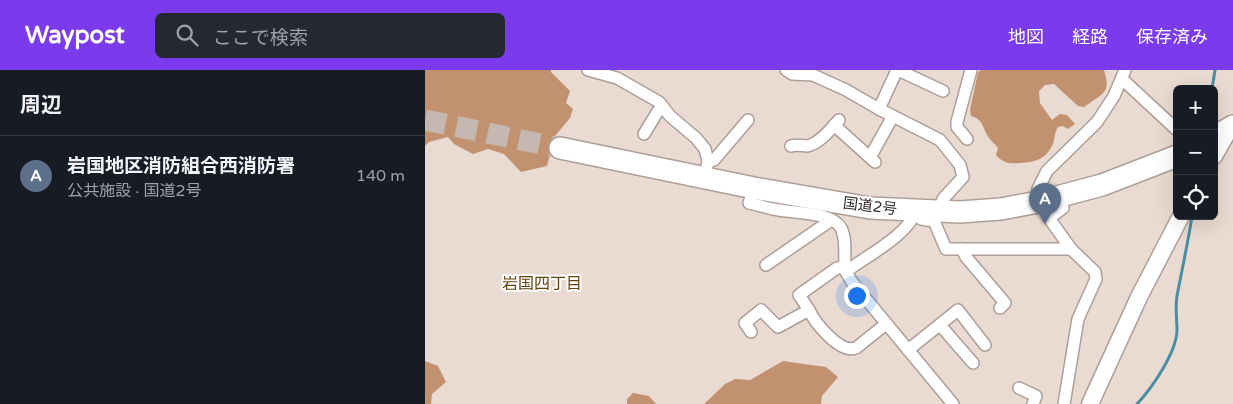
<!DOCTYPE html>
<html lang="ja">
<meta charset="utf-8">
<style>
body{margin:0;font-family:"Varela Round","Noto Sans JP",sans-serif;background:#242831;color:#f1f3f6}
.controls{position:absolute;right:15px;top:15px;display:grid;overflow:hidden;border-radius:8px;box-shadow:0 5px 20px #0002}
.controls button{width:45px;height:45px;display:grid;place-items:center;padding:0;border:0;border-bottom:1px solid #363941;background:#171b24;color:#f1f3f6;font:25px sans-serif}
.you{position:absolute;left:431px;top:225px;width:18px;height:18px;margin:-12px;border:4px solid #fff;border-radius:50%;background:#1a73e8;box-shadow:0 0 0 8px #1a73e833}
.badge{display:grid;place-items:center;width:32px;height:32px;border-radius:50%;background:#7c3aed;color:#fff;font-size:16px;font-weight:700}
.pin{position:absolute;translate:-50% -41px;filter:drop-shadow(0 1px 2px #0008)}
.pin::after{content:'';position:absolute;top:26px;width:18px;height:15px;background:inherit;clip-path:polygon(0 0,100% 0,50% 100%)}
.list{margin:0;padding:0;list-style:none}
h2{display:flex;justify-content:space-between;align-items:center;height:65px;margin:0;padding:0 20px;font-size:21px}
h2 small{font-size:16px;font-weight:400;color:#9ea1a6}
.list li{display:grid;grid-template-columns:32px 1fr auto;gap:15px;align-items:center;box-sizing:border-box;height:80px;padding:0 20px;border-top:1px solid #363941}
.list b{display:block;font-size:19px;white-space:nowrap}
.list p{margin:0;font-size:16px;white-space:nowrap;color:#9ea1a6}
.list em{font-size:16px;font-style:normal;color:#9ea1a6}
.icon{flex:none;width:28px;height:28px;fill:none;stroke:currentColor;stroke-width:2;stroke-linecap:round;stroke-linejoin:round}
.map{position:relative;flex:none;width:808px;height:334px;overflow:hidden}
header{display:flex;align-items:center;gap:30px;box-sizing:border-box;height:70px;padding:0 25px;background:#7c3aed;color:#fff}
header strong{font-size:24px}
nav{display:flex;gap:28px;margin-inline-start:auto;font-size:18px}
.search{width:350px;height:45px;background:#242831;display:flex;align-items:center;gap:12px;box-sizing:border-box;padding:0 18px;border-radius:8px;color:#9ea1a6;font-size:19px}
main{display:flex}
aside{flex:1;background:#171b24}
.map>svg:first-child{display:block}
.forest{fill:#c29170}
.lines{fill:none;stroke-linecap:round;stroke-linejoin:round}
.stream{stroke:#498ea2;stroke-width:3}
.highway-tunnel{stroke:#c4b8b0;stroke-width:21;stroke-dasharray:21 11;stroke-linecap:butt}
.street-casing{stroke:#ad9f97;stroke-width:14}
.secondary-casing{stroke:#ad9f97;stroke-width:19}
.highway-casing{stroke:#ad9f97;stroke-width:24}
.street{stroke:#fff;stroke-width:11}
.secondary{stroke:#fff;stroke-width:16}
.highway{stroke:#fff;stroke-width:21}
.labels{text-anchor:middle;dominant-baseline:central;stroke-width:4;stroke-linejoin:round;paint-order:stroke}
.street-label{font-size:15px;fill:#312c29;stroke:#fff}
.neighbourhood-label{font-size:16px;fill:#664310;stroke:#fff}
</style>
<header>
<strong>Waypost</strong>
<div class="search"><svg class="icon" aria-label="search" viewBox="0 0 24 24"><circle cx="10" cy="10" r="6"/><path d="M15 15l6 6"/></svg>ここで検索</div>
<nav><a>地図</a><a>経路</a><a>保存済み</a></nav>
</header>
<main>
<aside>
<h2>周辺<small></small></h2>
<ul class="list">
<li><span class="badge" style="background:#5c6f8a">A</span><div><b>岩国地区消防組合西消防署</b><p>公共施設 · 国道2号</p></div><em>140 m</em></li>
</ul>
</aside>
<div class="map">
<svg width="808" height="334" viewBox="0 0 808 334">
<rect width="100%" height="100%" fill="#e9dbd2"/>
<!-- forest -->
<g class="forest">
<path d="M0,0H126V2L145,21L141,33L148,39L145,48L130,66L122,96L96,102L79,84L63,79L48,84L29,74L23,67L4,72L0,76Z"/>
<path d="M556,0H679C687,24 676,24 659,37L653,36L629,14L620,15L614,21L615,33L627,50L635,44L642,45L650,54L643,59L638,56L633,57C629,63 630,70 627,76C620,90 609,92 595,93C584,94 578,93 571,85L573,78C570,74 565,70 562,65C557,55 557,49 546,46L545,40L553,2Z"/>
<path d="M0,291L13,296L21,312L7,324L6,334H0Z"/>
<path d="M358,291L401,297L413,307L397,326L396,334H279L300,314L310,309L325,310Z"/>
<path d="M208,323L224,326L231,334H202V329Z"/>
</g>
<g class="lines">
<!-- stream -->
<g class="stream">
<path d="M787,19L790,0"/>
<path d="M712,334C727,318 751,283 752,261C752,249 750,238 752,226C757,199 763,173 767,146"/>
</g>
<!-- highway-tunnel -->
<path class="highway-tunnel" d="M0,50L135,78"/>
<defs>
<g id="street">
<path d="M163,0L192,8L234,32L245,46L271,68L280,79L283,91L280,107"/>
<path d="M361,0L367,4L388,5L421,20L454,39"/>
<path d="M472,0L454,39L515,70L535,95L538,107L518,129L514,141"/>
<path d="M473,0L518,21"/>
<path d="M697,9L752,60"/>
<path d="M409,55L450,92"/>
<path d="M219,64L233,41L238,37"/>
<path d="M542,69L532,57V52L546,0"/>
<path d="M366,76C372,74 377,76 382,76C394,74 406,59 414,50"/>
<path d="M444,86L448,82L468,46"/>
<path d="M283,91L289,90L323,50"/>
<path d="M329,118L324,133C334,135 344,139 354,140C371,143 407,142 416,158C422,169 419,188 420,200"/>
<path d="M636,126L638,138L624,148L646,179L670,202L671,209L653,249L639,334"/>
<path d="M613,132V119L622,101L672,52L689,26L700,0"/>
<path d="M492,140C482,165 447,183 426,198L420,200L427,212L528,334"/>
<path d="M496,149L509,151L521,179H646"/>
<path d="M537,179L541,187L580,233L575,238"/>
<path d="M341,195L402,153L405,149"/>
<path d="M384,240C390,253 415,284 431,278L461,254"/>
<path d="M515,255L548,293"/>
<path d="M326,262L320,253L336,240L353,257L384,240L374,225L412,198L420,197"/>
<path d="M483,280L533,240L560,275"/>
<path d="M594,318L611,326L608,334"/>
</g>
<g id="secondary">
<path d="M789,86L805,58"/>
<path d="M665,334L714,227L756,146"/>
</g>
<g id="highway">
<path d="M789,67L808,56"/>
<path d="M135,78L329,118L445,138L535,142L576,139L613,132L677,115L752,86"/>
</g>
</defs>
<!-- street casing -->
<use href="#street" class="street-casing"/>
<!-- secondary casing -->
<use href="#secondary" class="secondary-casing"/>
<!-- highway casing -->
<use href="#highway" class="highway-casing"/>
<!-- street -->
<use href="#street" class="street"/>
<!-- secondary -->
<use href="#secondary" class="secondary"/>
<!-- highway -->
<use href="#highway" class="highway"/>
</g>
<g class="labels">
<!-- street labels -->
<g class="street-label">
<text transform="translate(445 136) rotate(7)">国道2号</text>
</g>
<!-- neighbourhood labels -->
<g class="neighbourhood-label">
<text x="117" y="214">岩国四丁目</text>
</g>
</g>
</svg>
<div class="controls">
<button>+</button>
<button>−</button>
<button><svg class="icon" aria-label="locate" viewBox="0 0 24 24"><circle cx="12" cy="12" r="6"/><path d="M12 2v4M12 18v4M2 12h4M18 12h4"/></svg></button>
</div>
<div class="you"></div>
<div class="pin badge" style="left:620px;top:154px;background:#5c6f8a">A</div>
</div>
</main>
